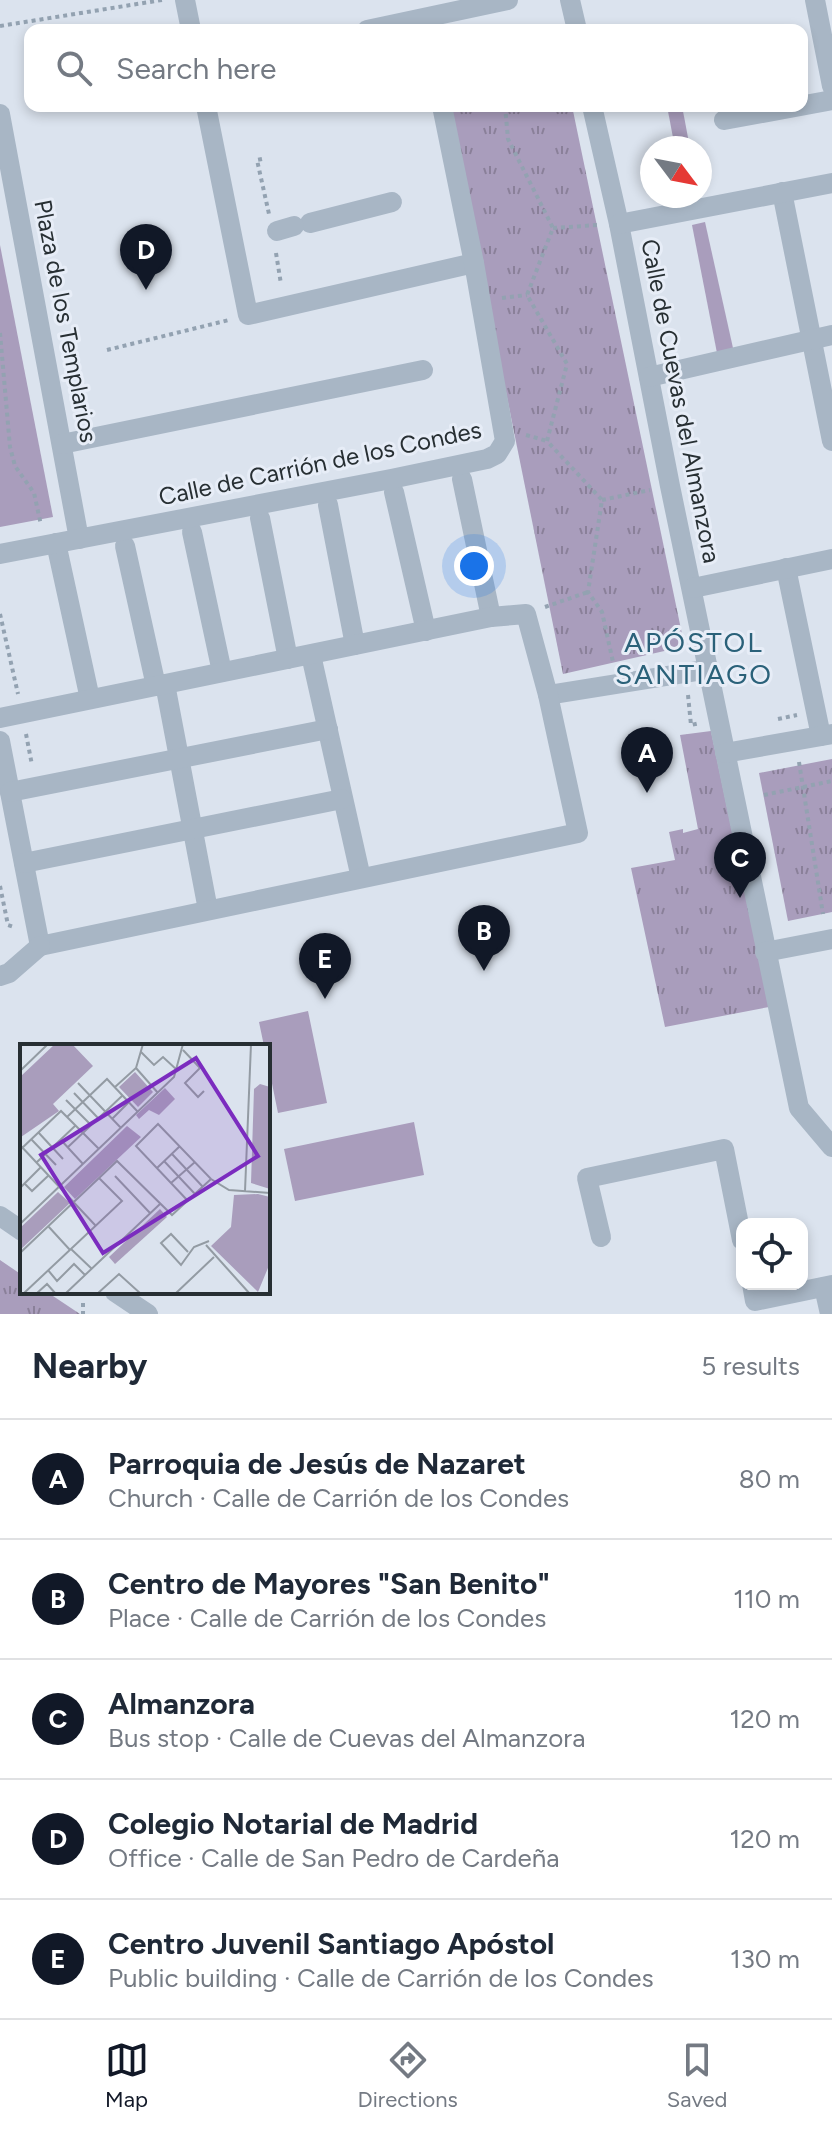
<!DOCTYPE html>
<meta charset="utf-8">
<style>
body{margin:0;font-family:Figtree,sans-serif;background:#f2f2f3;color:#1f2937}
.controls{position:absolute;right:24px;bottom:24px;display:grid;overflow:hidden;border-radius:16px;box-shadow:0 4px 12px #0003}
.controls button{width:72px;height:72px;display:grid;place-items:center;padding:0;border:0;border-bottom:2px solid #e0e1e3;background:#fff;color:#1f2937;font:40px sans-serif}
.compass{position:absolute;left:640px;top:136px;width:72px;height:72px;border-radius:50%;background:#fff;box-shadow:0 4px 12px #0003;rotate:122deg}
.you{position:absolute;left:474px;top:566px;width:28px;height:28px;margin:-20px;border:6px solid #fff;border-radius:50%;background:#1a73e8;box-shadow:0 0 0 12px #1a73e833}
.badge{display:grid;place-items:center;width:52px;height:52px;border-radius:50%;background:#111827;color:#fff;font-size:26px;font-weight:700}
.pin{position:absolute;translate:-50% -66px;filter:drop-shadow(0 2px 4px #0008)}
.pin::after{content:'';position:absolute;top:42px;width:28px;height:24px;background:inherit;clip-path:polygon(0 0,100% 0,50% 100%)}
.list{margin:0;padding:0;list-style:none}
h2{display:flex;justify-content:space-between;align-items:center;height:104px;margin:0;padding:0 32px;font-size:34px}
h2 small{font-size:26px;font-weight:400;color:#747a83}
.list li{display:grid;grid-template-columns:52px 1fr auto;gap:24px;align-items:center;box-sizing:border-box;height:120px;padding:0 32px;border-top:2px solid #e0e1e3}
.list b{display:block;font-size:30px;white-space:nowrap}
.list p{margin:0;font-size:26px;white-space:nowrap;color:#747a83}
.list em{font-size:26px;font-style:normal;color:#747a83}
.icon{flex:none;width:44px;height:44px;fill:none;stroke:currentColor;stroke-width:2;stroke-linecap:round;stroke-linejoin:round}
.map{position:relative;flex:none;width:832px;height:1314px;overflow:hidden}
.search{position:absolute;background:#fff;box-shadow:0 4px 12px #0003;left:24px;right:24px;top:24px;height:88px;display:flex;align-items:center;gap:20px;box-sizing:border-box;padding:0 28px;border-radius:16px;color:#747a83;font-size:30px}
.sheet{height:704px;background:#fff}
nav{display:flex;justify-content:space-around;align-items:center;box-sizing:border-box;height:112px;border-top:2px solid #e0e1e3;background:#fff;font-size:22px;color:#747a83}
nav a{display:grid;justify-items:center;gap:4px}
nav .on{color:#111827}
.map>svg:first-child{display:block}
.green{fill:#a99dbc}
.park{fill:url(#park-tufts)}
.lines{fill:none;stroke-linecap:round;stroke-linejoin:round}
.path{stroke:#93a2b1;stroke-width:4;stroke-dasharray:4 4;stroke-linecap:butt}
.minor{stroke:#a8b6c5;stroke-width:20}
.labels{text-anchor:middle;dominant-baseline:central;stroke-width:6;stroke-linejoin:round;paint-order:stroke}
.street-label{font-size:24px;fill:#272f33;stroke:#e7edf7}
.quarter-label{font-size:28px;letter-spacing:2px;fill:#2a6179;stroke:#e7edf7}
.inset-road{fill:none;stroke:#939ba3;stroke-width:2}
.view{fill:#7b2cbf;fill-opacity:0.15;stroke:#7b2cbf;stroke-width:4}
.inset-edge{fill:none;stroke:#272f33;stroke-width:4}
</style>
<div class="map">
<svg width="832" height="1314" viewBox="0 0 832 1314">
<defs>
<pattern id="park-tufts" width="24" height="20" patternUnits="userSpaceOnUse" patternTransform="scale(2)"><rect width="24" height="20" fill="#a99dbc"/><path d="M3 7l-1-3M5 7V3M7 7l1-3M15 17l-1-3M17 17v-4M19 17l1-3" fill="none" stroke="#8a8099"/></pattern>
</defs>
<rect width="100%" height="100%" fill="#dbe3ee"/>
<!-- green -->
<g class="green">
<path d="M667,106H682L690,148H675Z"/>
<path d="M705,222L733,348L717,353L692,225Z"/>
<path d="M0,245L53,517L0,527Z"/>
<path d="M308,1011L327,1103L278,1113L268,1064V1046H264L259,1022Z"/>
<path d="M414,1122L424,1175L295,1201L284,1149Z"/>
</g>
<!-- park -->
<g class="park">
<path d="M448,106H572L682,634V647L563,674Z"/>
<path d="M711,731L769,1007L665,1027L631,868L675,860L669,832L683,829V833L698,829L680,735Z"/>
<path d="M832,759V912L788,921L759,773Z"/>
<path d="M0,1260L22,1275V1292H47L80,1314H0Z"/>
</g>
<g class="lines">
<!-- path -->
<g class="path">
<path d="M0,26L162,0"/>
<path d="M505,106L508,139L553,228L527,295L567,364L547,441L602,500L588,592L602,612L613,662"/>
<path d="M262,159L257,160L269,214"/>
<path d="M553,228L598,225"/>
<path d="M276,253L281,284"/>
<path d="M502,298L527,295"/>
<path d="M0,333L10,447L15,466L34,493L41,525"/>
<path d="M107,350L229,320"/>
<path d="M526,435L547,441"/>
<path d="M602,500L650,490"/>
<path d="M545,607L588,592"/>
<path d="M0,614L18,694"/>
<path d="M688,695L691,725L700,723"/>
<path d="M778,719L797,715"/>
<path d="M26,734L32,765"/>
<path d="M799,762L823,914"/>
<path d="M764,795L832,781"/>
<path d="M0,886L8,925L14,927"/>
<path d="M83,1303V1314"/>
</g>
<!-- minor -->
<g class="minor">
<path d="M185,0L191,30"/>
<path d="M570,0L577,30"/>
<path d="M815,0L832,86"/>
<path d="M367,30L508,0"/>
<path d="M206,106L248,315L474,263"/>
<path d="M592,106L619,224L670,486L799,1108L832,1147"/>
<path d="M0,114L79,539"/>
<path d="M724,120L832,100"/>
<path d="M782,192L832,441"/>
<path d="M310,223L392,202"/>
<path d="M619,224L832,183"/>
<path d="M277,231L294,226"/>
<path d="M649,377L832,335"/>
<path d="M62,444L423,370"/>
<path d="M462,479L491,617"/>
<path d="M394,492L426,631"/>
<path d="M328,505L355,645"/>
<path d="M260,518L288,659"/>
<path d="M192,532L222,672"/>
<path d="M56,543L90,699"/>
<path d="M125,546L156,686"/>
<path d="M0,554L391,479L487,459L497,454L505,441L474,263L442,106"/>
<path d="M786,568L821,736"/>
<path d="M693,588L832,559"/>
<path d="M311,655L361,878"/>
<path d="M165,684L208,910"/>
<path d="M548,695L710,669"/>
<path d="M0,718L491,617L526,614L548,695L578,833L40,946"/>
<path d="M0,741L40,946"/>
<path d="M725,753L832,734"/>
<path d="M10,792L328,729"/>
<path d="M24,863L342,799"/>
<path d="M765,952L832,939"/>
<path d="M0,976L9,973L40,946"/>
<path d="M0,1216L22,1231"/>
<path d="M601,1237L587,1178L724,1149L742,1240"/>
<path d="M752,1284L755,1301L832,1285"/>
<path d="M824,1287L830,1314"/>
<path d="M115,1292L148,1314"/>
</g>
</g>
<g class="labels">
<!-- street labels -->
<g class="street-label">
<text transform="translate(66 321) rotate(79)">Plaza de los Templarios</text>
<text transform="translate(681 401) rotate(79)">Calle de Cuevas del Almanzora</text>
<text transform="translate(320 463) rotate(-12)">Calle de Carrión de los Condes</text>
</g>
<!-- quarter labels -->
<g class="quarter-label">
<text x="694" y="642">APÓSTOL<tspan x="694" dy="32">SANTIAGO</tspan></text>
</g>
</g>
<!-- overview -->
<g transform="translate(20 1044)">
<rect width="250" height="250" fill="#dbe3ee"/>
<path d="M140,165L147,173L95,220L89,213Z" fill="#a99dbc"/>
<path d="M35,0H52L73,22L33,60L39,67L1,93L0,33ZM115,28L133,48L118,63L99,43ZM240,40L250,43V145L231,139L234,45ZM145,44L155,55L139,71L129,66L119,75L116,71ZM107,82L121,93L55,155L44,143ZM38,148L50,159L0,206V184ZM238,150L250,153V219L238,248L191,202L211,183L214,151Z" fill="#a99dbc"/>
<path class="inset-road" d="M163,6L180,24L165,39L178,53L184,47M121,8L134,21L143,13L157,26M116,24L138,49M0,27L28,0M58,39L101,84M95,43L116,24L123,0M54,49L78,74M46,56L71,81M47,73L87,35L118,68M92,75L109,58M18,88L43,115M11,95L36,121M41,96L63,120M0,101L75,181M48,103L103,51M0,106L41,67L79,105M152,110L183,143M144,117L175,150M17,118L56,81M137,124L160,102M95,132L130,169M151,139L175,118M5,140L12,147L29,131M0,144L21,123M225,147L231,0M168,157L116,102L138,80L191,135L209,146L250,149M0,180L154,33L163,0M28,182L50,206M186,201L230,250M51,205L72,225M168,208L151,190L141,199L161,221L174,203L189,197M0,209L97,117L152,171L191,135M28,226L37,237L54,220L65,231M3,250L102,157L79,134M16,250L27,240L36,250M45,250L140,160M77,250L99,230L121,250M155,250L194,213"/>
<path class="view" d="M176,14L238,112L83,209L21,111Z"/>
<rect width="250" height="250" class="inset-edge"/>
</g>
</svg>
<div class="controls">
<button><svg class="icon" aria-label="locate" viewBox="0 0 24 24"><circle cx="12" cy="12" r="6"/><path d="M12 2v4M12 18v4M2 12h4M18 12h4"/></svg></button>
</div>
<svg class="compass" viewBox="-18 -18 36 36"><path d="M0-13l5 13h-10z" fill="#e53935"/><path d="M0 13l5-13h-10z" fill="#747a83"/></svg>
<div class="you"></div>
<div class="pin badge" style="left:647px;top:793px">A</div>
<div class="pin badge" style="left:484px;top:971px">B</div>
<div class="pin badge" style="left:740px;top:898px">C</div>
<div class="pin badge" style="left:146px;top:290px">D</div>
<div class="pin badge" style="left:325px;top:999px">E</div>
<div class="search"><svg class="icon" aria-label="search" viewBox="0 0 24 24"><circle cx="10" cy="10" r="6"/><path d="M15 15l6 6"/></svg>Search here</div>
</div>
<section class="sheet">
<h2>Nearby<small>5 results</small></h2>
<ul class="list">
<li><span class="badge">A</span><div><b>Parroquia de Jesús de Nazaret</b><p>Church · Calle de Carrión de los Condes</p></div><em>80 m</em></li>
<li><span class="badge">B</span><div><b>Centro de Mayores &quot;San Benito&quot;</b><p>Place · Calle de Carrión de los Condes</p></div><em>110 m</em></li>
<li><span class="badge">C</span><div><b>Almanzora</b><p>Bus stop · Calle de Cuevas del Almanzora</p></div><em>120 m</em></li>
<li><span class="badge">D</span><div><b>Colegio Notarial de Madrid</b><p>Office · Calle de San Pedro de Cardeña</p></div><em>120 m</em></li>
<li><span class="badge">E</span><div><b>Centro Juvenil Santiago Apóstol</b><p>Public building · Calle de Carrión de los Condes</p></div><em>130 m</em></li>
</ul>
</section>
<nav>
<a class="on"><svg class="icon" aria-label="map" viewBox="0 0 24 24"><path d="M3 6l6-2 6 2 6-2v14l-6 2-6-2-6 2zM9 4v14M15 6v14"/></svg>Map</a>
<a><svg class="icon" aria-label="directions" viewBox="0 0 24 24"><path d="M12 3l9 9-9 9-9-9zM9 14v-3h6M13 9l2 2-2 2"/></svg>Directions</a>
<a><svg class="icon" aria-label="saved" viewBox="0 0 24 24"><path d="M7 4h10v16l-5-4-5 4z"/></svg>Saved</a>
</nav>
